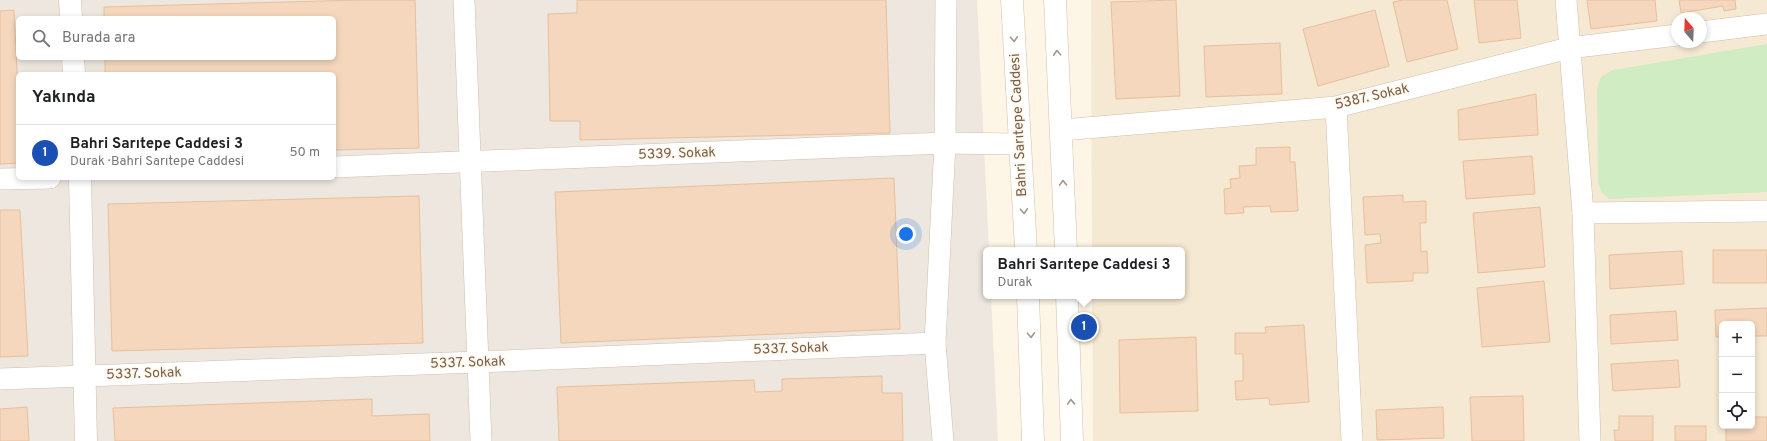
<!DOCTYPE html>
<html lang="tr">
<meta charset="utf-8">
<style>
body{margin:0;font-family:Overpass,sans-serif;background:#f6f6f6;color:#202124}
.controls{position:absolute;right:12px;bottom:12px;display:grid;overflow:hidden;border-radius:6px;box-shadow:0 2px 6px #0003}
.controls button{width:36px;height:36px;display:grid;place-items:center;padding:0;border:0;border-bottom:1px solid #e0e0e0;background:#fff;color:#202124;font:20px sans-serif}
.compass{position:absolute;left:1671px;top:12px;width:36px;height:36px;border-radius:50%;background:#fff;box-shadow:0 2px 6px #0003;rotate:341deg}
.you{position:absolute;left:906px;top:234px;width:14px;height:14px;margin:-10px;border:3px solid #fff;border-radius:50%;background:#1a73e8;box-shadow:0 0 0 6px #1a73e833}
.badge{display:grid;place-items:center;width:26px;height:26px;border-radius:50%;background:#7d4832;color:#fff;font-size:13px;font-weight:700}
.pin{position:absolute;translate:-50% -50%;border:2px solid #fff;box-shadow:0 1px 4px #0006}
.popup{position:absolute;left:983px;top:247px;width:202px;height:52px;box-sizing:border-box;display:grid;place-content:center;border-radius:6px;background:#fff;filter:drop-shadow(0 1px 3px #0005);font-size:13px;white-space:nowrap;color:#757577}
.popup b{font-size:15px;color:#202124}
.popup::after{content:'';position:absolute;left:50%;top:100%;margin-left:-8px;border:8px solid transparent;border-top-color:#fff}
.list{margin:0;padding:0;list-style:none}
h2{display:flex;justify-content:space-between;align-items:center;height:52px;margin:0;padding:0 16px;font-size:17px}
h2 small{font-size:13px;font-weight:400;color:#757577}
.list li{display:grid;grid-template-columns:26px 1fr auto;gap:12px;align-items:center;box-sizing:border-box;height:56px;padding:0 16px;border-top:1px solid #e0e0e0}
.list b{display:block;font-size:15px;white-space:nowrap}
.list p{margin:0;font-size:13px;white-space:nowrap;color:#757577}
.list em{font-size:13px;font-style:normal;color:#757577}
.icon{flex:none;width:22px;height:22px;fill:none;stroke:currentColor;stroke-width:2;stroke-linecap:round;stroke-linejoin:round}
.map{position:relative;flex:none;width:1767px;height:441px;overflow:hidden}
.search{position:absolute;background:#fff;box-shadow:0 2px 6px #0003;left:16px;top:16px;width:320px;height:44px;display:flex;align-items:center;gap:10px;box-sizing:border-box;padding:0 14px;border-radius:6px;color:#757577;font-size:15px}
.panel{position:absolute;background:#fff;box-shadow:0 2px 6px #0003;left:16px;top:72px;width:320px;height:108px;border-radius:6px}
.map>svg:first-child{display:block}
.residential{fill:#f6e9d3;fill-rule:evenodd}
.industrial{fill:#ede7e0;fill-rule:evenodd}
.green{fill:#d0ecc3}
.building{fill:#f4d7bc;stroke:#e8bf9b}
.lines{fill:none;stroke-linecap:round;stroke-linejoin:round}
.minor-casing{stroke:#d0beab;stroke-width:22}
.tertiary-casing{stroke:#d0beab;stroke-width:23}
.secondary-casing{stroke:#d3bfa8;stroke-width:23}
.minor{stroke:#fff;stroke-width:21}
.tertiary{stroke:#fff;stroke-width:22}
.secondary{stroke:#fff;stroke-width:22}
.oneway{stroke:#a79689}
.labels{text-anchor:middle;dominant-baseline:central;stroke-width:3;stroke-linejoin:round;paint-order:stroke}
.street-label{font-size:14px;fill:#785d49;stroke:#fff9ed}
</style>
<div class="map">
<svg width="1767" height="441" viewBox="0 0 1767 441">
<rect width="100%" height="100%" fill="#fdf6e6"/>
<!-- residential -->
<path class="residential" d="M1091,0H1767V441H1093L1092,296H1182V250H1092ZM1677,18H1701V42H1677ZM1722,324H1752V426H1722Z"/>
<!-- industrial -->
<path class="industrial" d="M0,0H977L989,250H986V296H991L998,441H0ZM18,18H334V58H18ZM18,74H334V178H18Z"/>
<!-- green -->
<path class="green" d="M1767,44V192L1609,199L1601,192L1598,182L1597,89L1601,77L1613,70Z"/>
<!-- building -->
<g class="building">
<path d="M357,0H415L419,148L334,150V74H105V58H334V18H104V7Z"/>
<path d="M577,0H886L890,133L580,140V121H550L548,14L577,13Z"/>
<path d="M1176,0L1180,96L1116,99L1111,2Z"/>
<path d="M1403,0H1447L1458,49L1407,62L1393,2Z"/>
<path d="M1474,0H1517L1521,38L1479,43Z"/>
<path d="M1587,0H1655L1657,21L1591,29Z"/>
<path d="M1679,0H1735L1736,9L1724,11L1723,6L1681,13Z"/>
<path d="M14,10L18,92V163L0,164V11Z"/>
<path d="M1375,10L1389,66L1318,86L1303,29Z"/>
<path d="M1280,43L1282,94L1206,97L1204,46Z"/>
<path d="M1536,94L1538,135L1459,140L1458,110Z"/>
<path d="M1290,147V162H1295L1298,211L1271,212L1270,206L1243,207L1244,213L1225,214L1224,189L1231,188L1230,179L1240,178L1239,166L1256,165V148Z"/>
<path d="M1532,156L1535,194L1466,199L1463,161Z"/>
<path d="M894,178L900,329L561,343L555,192Z"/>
<path d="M1403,195V202L1426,201V223H1420L1421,252L1427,251L1428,273H1413V281L1367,283L1365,245L1381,243L1380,234L1365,235L1363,197Z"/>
<path d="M419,196L423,343L112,351L108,204Z"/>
<path d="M1540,207L1545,267L1478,273L1473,213Z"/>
<path d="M0,210H20L28,356L0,357Z"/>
<rect x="1713" y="250" width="54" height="33"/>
<path d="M1682,251L1684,284L1610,289L1609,255Z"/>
<path d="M1544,281L1550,342L1482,347L1477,288Z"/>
<path d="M1767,308V336H1752V324H1722V337H1716L1715,310Z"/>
<path d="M1676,311L1678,340L1611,344L1610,315Z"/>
<path d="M1304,325L1309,402L1270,405L1269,398L1236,400L1235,381H1243V354H1235V333H1266L1265,327Z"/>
<path d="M1196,337L1198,411L1120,413L1119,340Z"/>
<path d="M1678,360L1680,387L1613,391L1611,364Z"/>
<path d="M882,376V393H902L903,441H559L557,387L754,380L755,392L782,391V379Z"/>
<path d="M1523,396L1524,441H1472L1470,397Z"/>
<path d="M372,399V416L429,414L430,441H115L113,408Z"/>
<path d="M27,407L29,441H0V409Z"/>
<path d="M1443,407L1444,438L1377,440L1376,410Z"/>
<path d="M1619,416H1653V441H1615L1614,430H1619Z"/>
<path d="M1752,417H1767V441H1726V426H1752Z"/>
<rect x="1675" y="426" width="31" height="15"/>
</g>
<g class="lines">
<defs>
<g id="minor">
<path d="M464,0L481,441"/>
<path d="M1566,0L1583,213L1590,441"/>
<path d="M1701,32L1767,24"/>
<path d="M1336,107L1352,441"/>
<path d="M1062,130L1336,107L1569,48L1677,35"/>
<path d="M334,167L945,143L1020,144"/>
<path d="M0,179L50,178"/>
<path d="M1583,213L1767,211"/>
<path d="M0,379L478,362L935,343"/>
<path d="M943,441L935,343L945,143L946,0"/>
</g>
<g id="tertiary">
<path d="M70,0L71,18"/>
<path d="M73,58L74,74"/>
<path d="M80,178L86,441"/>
</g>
<g id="secondary">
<path d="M1012,0L1026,250"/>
<path d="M1055,0L1066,250"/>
<path d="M1028,296L1033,441"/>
<path d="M1067,296L1072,441"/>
</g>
</defs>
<!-- minor casing -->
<use href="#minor" class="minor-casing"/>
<!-- tertiary casing -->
<use href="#tertiary" class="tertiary-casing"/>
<!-- secondary casing -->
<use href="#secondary" class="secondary-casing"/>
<!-- minor -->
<use href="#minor" class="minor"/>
<!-- tertiary -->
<use href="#tertiary" class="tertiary"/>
<!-- secondary -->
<use href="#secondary" class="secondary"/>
</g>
<!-- one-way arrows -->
<defs><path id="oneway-chevron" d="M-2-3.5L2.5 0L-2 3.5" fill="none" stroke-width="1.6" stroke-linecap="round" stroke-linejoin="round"/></defs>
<g class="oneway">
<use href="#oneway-chevron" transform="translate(1014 39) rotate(87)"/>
<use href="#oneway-chevron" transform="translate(1057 53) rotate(-93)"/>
<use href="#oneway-chevron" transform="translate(1063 183) rotate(-92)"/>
<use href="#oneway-chevron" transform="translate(1024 211) rotate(87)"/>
<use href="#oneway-chevron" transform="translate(1031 335) rotate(87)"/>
<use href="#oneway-chevron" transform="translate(1071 402) rotate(-92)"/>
</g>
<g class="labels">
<!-- street labels -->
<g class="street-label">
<text transform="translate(1372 97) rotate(-13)">5387. Sokak</text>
<text transform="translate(1019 125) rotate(-93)">Bahri Sarıtepe Caddesi</text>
<text transform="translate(677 154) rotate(-2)">5339. Sokak</text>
<text transform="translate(791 349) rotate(-2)">5337. Sokak</text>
<text transform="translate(468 363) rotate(-2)">5337. Sokak</text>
<text transform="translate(144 374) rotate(-2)">5337. Sokak</text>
</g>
</g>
</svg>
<div class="controls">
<button>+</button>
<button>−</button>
<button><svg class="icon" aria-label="locate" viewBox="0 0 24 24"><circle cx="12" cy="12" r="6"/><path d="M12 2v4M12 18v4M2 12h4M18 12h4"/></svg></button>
</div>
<svg class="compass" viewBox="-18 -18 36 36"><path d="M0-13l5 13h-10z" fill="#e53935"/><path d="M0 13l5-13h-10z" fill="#757577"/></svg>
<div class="you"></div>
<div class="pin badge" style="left:1084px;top:327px;background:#1a4fb4">1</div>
<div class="popup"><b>Bahri Sarıtepe Caddesi 3</b>Durak</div>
<div class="search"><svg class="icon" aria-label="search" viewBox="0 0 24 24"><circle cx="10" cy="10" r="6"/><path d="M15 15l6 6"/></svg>Burada ara</div>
<section class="panel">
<h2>Yakında<small></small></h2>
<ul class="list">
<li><span class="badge" style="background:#1a4fb4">1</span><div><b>Bahri Sarıtepe Caddesi 3</b><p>Durak · Bahri Sarıtepe Caddesi</p></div><em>50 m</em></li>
</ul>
</section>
</div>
